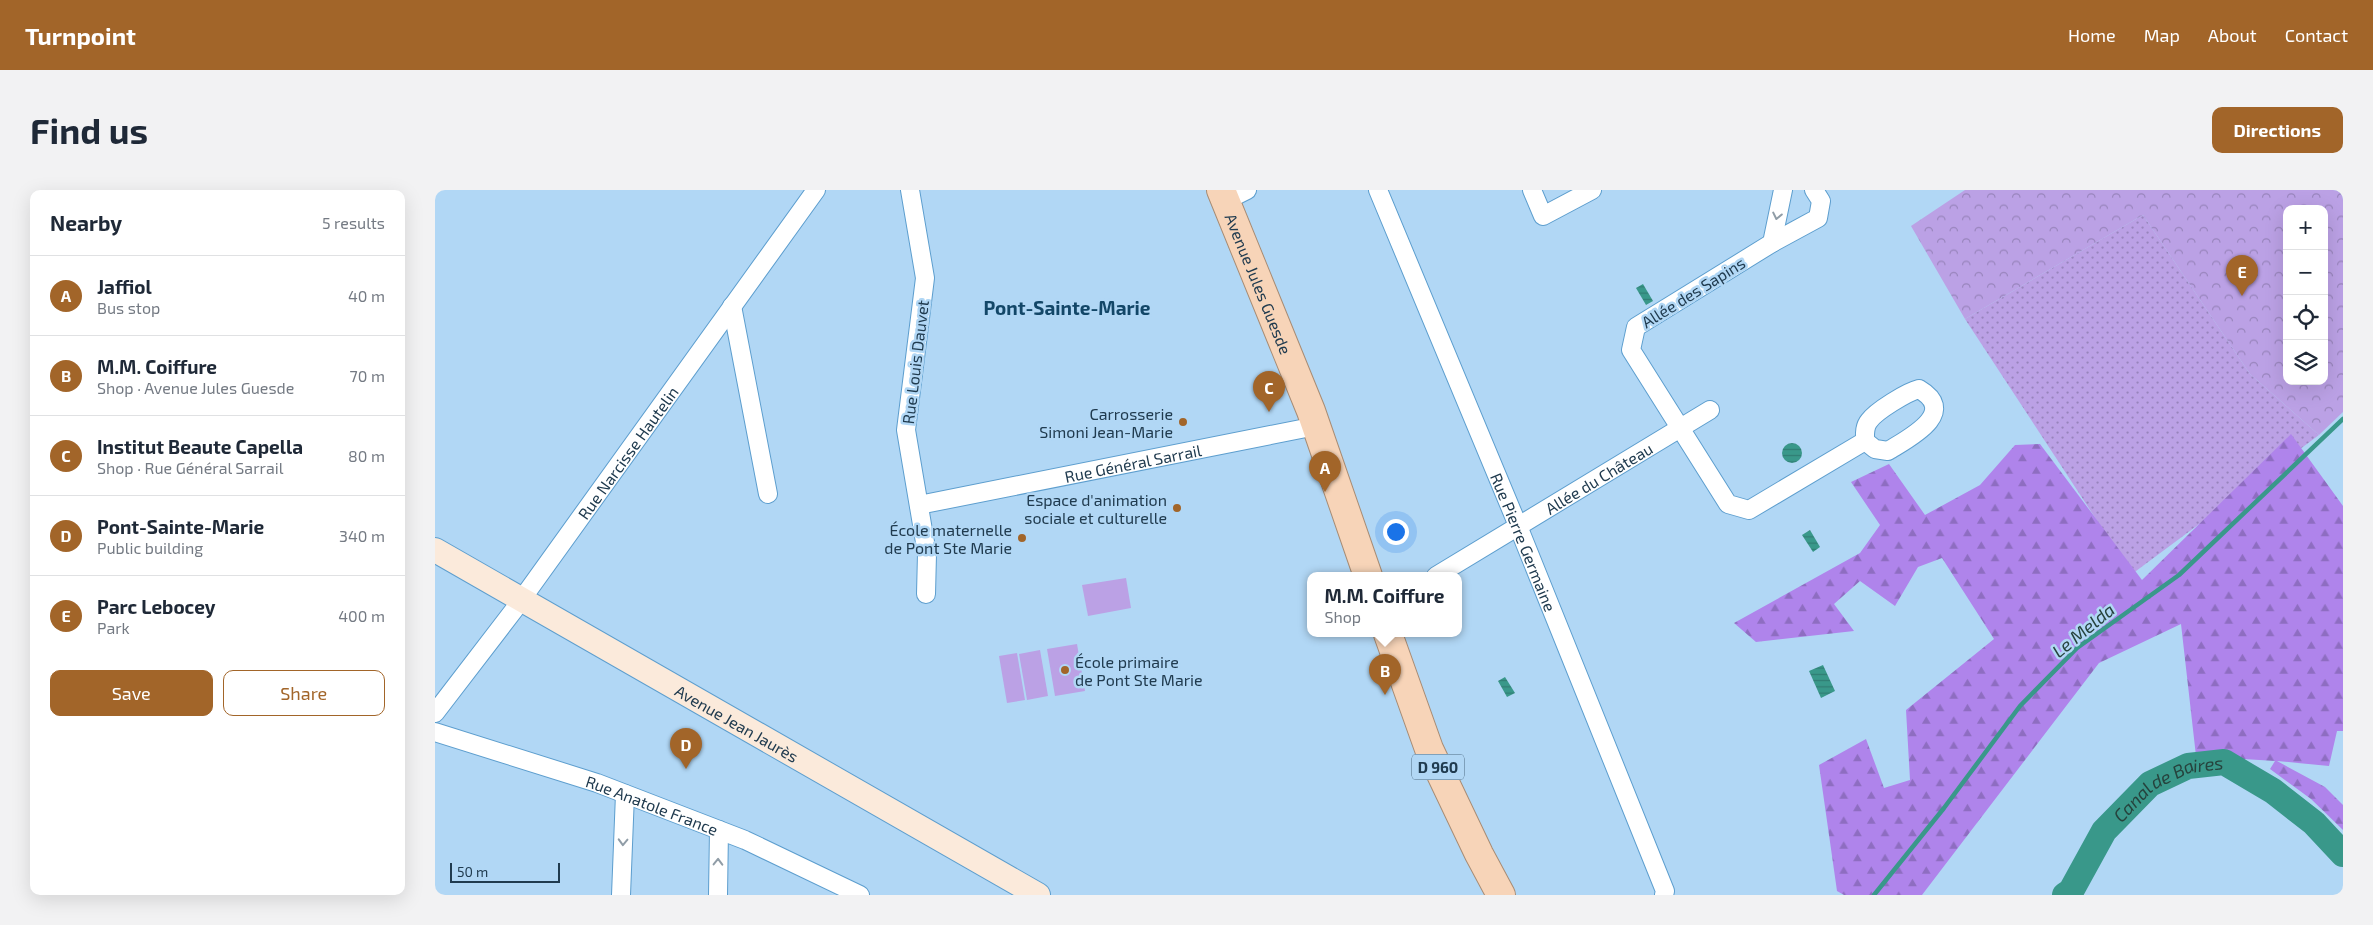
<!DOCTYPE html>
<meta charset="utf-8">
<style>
body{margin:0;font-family:"Exo 2",sans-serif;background:#f2f2f3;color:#1f2937}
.controls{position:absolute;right:15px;top:15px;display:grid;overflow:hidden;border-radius:10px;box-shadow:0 5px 20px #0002}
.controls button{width:45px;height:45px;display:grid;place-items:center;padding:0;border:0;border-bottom:1px solid #e0e1e3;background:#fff;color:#1f2937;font:25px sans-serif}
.scale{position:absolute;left:15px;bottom:12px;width:110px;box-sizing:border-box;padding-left:5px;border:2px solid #203b4f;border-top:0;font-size:14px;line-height:18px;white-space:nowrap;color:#203b4f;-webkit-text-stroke:4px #b1d7f5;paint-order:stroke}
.you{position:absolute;left:960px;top:341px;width:18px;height:18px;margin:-12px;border:4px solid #fff;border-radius:50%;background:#1a73e8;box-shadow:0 0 0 8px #1a73e833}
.badge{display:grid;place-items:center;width:32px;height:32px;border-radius:50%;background:#a26529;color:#fff;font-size:16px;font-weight:700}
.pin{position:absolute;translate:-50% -41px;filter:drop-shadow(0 1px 2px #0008)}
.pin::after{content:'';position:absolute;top:26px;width:18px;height:15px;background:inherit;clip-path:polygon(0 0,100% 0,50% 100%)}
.popup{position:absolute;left:872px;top:382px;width:155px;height:65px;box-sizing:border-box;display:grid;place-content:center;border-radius:10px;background:#fff;filter:drop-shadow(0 1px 4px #0005);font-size:16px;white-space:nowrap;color:#747a83}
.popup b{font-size:19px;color:#1f2937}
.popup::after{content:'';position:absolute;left:50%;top:100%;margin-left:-10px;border:10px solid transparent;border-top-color:#fff}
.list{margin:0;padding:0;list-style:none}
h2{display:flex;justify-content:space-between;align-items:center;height:65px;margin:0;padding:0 20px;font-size:21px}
h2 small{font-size:16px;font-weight:400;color:#747a83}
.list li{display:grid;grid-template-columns:32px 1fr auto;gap:15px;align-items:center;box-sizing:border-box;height:80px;padding:0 20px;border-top:1px solid #e0e1e3}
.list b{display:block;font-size:19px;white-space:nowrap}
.list p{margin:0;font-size:16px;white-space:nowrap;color:#747a83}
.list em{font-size:16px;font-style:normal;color:#747a83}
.actions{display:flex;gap:10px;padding:15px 20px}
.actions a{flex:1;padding:11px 0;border:1px solid #a26529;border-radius:10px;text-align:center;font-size:18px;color:#a26529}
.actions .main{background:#a26529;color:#fff}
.icon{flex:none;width:28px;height:28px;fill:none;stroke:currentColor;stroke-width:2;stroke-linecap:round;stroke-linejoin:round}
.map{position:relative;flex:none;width:1908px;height:705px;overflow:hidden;border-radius:10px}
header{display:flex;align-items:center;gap:30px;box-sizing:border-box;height:70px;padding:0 25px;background:#a26529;color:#fff}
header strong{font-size:24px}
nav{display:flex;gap:28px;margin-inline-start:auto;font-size:18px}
.intro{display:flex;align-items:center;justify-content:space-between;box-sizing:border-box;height:120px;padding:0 30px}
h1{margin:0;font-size:35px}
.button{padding:12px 22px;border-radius:10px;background:#a26529;color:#fff;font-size:18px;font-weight:700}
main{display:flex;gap:30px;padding:0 30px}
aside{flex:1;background:#fff;border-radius:10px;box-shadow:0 5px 20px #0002}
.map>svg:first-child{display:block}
.grass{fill:url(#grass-dots)}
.forest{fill:url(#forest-firs)}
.park{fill:url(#park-crowns);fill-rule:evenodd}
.garden{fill:#bba1e5}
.water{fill:url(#water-rules)}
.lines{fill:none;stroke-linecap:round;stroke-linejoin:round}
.stream{stroke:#39988a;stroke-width:4.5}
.river{stroke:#39988a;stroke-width:26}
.street-casing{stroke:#5d9ece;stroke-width:20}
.secondary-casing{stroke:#5d9ece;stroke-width:26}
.primary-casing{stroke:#a88c74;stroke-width:30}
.street{stroke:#fff;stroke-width:18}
.secondary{stroke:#fbeadb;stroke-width:24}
.primary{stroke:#f7d4b8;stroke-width:28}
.oneway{stroke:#909da7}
.poi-dot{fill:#a26529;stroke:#b1d7f5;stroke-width:2}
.labels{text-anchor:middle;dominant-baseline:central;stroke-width:5;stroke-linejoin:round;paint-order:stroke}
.shield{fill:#b1d7f5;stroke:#4c6a81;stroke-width:1}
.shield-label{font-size:15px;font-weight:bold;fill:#203b4f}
.street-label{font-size:16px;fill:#203b4f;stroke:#b1d7f5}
.poi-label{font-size:16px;fill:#203b4f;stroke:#b1d7f5;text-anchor:end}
.water-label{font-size:18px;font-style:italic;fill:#26433d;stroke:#b1d7f5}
.quarter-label{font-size:19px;font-weight:bold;fill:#134768;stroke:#b1d7f5}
</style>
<header>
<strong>Turnpoint</strong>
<nav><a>Home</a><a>Map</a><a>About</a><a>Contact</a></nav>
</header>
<div class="intro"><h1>Find us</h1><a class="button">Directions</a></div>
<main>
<aside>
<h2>Nearby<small>5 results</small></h2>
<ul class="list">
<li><span class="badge">A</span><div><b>Jaffiol</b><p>Bus stop</p></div><em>40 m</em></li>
<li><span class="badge">B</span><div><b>M.M. Coiffure</b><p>Shop · Avenue Jules Guesde</p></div><em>70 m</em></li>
<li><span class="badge">C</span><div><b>Institut Beaute Capella</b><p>Shop · Rue Général Sarrail</p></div><em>80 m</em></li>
<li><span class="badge">D</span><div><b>Pont-Sainte-Marie</b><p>Public building</p></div><em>340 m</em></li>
<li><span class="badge">E</span><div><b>Parc Lebocey</b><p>Park</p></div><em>400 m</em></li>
</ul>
<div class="actions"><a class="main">Save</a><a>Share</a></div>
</aside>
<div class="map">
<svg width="1908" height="705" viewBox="0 0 1908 705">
<defs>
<pattern id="grass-dots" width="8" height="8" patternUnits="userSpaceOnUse" patternTransform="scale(1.25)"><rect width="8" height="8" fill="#bba1e5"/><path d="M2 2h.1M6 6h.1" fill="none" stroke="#9884bc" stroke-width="1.8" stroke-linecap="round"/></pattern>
<pattern id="forest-firs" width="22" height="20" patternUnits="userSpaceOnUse" patternTransform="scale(1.25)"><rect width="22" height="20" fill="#af84eb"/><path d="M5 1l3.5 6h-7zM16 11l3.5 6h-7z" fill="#8e6dc1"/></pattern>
<pattern id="park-crowns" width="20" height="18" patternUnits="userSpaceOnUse" patternTransform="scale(1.25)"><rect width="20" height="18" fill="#bba1e5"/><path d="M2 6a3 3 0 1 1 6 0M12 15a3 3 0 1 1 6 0" fill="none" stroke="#9884bc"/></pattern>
<pattern id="water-rules" width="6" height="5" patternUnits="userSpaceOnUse" patternTransform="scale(1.25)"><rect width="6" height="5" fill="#39988a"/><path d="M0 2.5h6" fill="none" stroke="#307d73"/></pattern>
</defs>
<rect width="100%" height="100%" fill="#b1d7f5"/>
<!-- grass -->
<path class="grass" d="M1708,25L1815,184L1884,245L1697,384L1530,129Z"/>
<!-- forest -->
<path class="forest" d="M1856,244L1908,316V541H1902L1894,576L1842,571L1890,597L1908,615V640L1876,609L1835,579L1840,571L1761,566L1746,434L1664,473L1487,705H1409L1402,701L1384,575L1431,549L1449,598L1475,590L1471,520L1559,449L1507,368L1483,377L1460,416L1425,391L1399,414L1419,441L1321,452L1299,433L1425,363L1445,335L1416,292L1454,274L1490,325L1545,295L1580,255L1605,254L1707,390Z"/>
<!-- park -->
<path class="park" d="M1530,0H1908V222L1884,245L1815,184L1708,25L1530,129L1476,36ZM1852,19H1889V191H1852Z"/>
<!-- garden -->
<g class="garden">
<path d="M691,388L696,418L653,426L647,395Z"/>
<path d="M642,454L650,501L620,506L612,459Z"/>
<path d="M605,460L613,506L592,510L584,464Z"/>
<path d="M582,463L590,510L572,513L564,466Z"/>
</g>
<!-- water -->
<g class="water">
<path d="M1208,94L1218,111L1211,115L1201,98Z"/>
<circle cx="1357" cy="263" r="10"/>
<path d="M1375,340L1385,357L1378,362L1367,345Z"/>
<path d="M1388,475L1400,501L1386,508L1374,481Z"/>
<path d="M1070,487L1080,503L1072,507L1063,491Z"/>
</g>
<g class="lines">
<!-- stream -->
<path class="stream" d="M1439,705L1509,618L1585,516L1642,458L1744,385L1908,229"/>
<!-- river -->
<path class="river" id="s1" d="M1630,705L1636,701L1669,641L1715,594L1753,576L1789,572L1838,601L1879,633L1908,664"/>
<defs>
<g id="street">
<path d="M475,0L490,88L471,240L492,364L491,404"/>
<path id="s2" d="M943,0L1081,331L1230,701L1229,705"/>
<path d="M1097,0L1108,26L1157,0"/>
<path d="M1379,0L1386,11L1383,28L1337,53L1201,137L1196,160L1293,314L1314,320L1430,251"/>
<path d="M790,11L812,0"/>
<path d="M1337,53L1348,0"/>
<path d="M297,116L333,304"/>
<path d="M1484,199C1525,223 1472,249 1453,261L1440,259L1430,251C1430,245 1429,237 1434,231C1441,221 1472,202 1484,199Z"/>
<path id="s3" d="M484,315L881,236"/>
<path id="s4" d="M1001,386L1275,220"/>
<path id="s5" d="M0,523L79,420L381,0"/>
<path id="s6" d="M0,542L162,593L310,650L425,705"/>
<path d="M186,705L190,604"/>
<path d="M283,705L284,640"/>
</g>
<g id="secondary">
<path id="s7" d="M0,360L603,705"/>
</g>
<g id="primary">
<path id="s8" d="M786,0L876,221L933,386"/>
<path d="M953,444L994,559L1044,664L1066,705"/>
</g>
</defs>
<!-- street casing -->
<use href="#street" class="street-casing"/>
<!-- secondary casing -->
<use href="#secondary" class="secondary-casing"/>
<!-- primary casing -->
<use href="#primary" class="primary-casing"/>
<!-- street -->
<use href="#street" class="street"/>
<!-- secondary -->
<use href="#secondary" class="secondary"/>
<!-- primary -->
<use href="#primary" class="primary"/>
</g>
<!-- one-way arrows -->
<defs><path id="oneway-chevron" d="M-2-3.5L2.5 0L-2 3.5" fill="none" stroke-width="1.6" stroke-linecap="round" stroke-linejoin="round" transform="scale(1.25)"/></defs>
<g class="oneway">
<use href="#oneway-chevron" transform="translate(1342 26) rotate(102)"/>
<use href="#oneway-chevron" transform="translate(188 652) rotate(92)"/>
<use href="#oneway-chevron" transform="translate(283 672) rotate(-89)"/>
</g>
<!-- markers -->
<g class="poi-dot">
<circle cx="748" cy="232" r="5"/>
<circle cx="742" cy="318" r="5"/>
<circle cx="587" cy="348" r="5"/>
<circle cx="630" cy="480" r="5"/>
</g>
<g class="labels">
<!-- shield labels -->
<rect class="shield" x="977" y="564.5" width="52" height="25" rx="4"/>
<g class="shield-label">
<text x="1003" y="577">D 960</text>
</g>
<!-- street labels -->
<g class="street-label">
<text stroke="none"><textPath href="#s8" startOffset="101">Avenue Jules Guesde</textPath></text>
<text transform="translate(1258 102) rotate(-32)">Allée des Sapins</text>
<text transform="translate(480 172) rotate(-83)">Rue Louis Dauvet</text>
<text stroke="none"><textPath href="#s5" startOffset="324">Rue Narcisse Hautelin</textPath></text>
<text stroke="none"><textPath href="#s3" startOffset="218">Rue Général Sarrail</textPath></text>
<text stroke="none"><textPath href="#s4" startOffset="190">Allée du Château</textPath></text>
<text stroke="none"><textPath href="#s2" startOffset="381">Rue Pierre Germaine</textPath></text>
<text stroke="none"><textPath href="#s7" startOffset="348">Avenue Jean Jaurès</textPath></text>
<text stroke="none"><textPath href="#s6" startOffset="229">Rue Anatole France</textPath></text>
</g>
<!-- poi labels -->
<g class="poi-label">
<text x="738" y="223">Carrosserie<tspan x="738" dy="18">Simoni Jean-Marie</tspan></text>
<text x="732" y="309">Espace d'animation<tspan x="732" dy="18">sociale et culturelle</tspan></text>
<text x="577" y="339">École maternelle<tspan x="577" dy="18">de Pont Ste Marie</tspan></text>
<text x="640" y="471" text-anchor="start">École primaire<tspan x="640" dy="18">de Pont Ste Marie</tspan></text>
</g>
<!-- water labels -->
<g class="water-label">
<text transform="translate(1648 440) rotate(-39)">Le Melda</text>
<text stroke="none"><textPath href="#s1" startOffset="156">Canal de Baires</textPath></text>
</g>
<!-- quarter labels -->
<g class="quarter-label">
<text x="632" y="117">Pont-Sainte-Marie</text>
</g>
</g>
</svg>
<div class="controls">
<button>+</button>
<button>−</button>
<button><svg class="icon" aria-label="locate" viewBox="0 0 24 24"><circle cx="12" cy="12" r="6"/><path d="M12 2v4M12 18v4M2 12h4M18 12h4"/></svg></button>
<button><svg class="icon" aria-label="layers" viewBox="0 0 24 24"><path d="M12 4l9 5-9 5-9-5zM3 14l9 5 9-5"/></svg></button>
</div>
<div class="scale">50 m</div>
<div class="you"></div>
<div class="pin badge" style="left:890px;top:302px">A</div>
<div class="pin badge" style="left:950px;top:505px">B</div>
<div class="popup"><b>M.M. Coiffure</b>Shop</div>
<div class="pin badge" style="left:834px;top:222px">C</div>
<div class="pin badge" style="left:251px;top:579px">D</div>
<div class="pin badge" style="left:1807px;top:106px">E</div>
</div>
</main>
